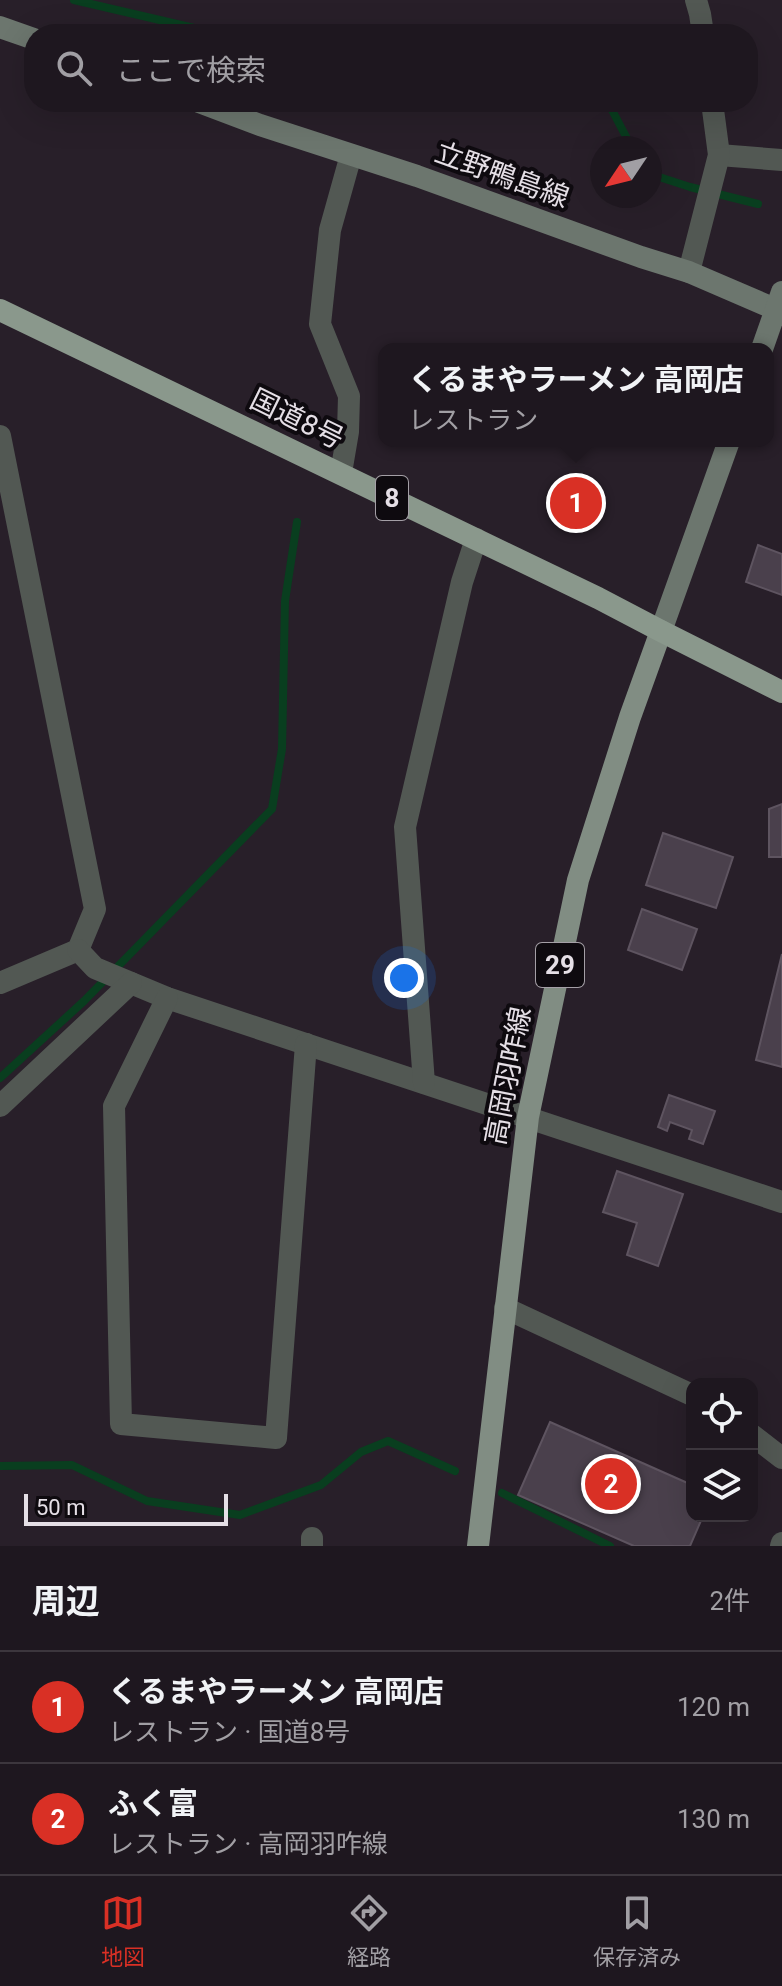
<!DOCTYPE html>
<html lang="ja">
<meta charset="utf-8">
<style>
body{margin:0;font-family:Roboto,"Noto Sans JP",sans-serif;background:#2b242c;color:#f1f3f6}
.controls{position:absolute;right:24px;bottom:24px;display:grid;overflow:hidden;border-radius:16px;box-shadow:0 8px 32px #0002}
.controls button{width:72px;height:72px;display:grid;place-items:center;padding:0;border:0;border-bottom:2px solid #3c363d;background:#1e171f;color:#f1f3f6;font:40px sans-serif}
.compass{position:absolute;left:590px;top:136px;width:72px;height:72px;border-radius:50%;background:#1e171f;box-shadow:0 8px 32px #0002;rotate:235deg}
.scale{position:absolute;left:24px;bottom:20px;width:204px;box-sizing:border-box;padding-left:8px;border:4px solid #e5dfe6;border-top:0;font-size:22px;line-height:28px;white-space:nowrap;color:#e5dfe6;-webkit-text-stroke:6px #0e0a0f;paint-order:stroke}
.you{position:absolute;left:404px;top:978px;width:28px;height:28px;margin:-20px;border:6px solid #fff;border-radius:50%;background:#1a73e8;box-shadow:0 0 0 12px #1a73e833}
.badge{display:grid;place-items:center;width:52px;height:52px;border-radius:50%;background:#d93025;color:#fff;font-size:26px;font-weight:700}
.pin{position:absolute;translate:-50% -50%;border:4px solid #fff;box-shadow:0 2px 8px #0006}
.popup{position:absolute;left:378px;top:343px;width:396px;height:104px;box-sizing:border-box;display:grid;place-content:center;border-radius:16px;background:#1e171f;filter:drop-shadow(0 2px 6px #0005);font-size:26px;white-space:nowrap;color:#a19fa4}
.popup b{font-size:30px;color:#f1f3f6}
.popup::after{content:'';position:absolute;left:50%;top:100%;margin-left:-16px;border:16px solid transparent;border-top-color:#1e171f}
.list{margin:0;padding:0;list-style:none}
h2{display:flex;justify-content:space-between;align-items:center;height:104px;margin:0;padding:0 32px;font-size:34px}
h2 small{font-size:26px;font-weight:400;color:#a19fa4}
.list li{display:grid;grid-template-columns:52px 1fr auto;gap:24px;align-items:center;box-sizing:border-box;height:112px;padding:0 32px;border-top:2px solid #3c363d}
.list b{display:block;font-size:30px;white-space:nowrap}
.list p{margin:0;font-size:26px;white-space:nowrap;color:#a19fa4}
.list em{font-size:26px;font-style:normal;color:#a19fa4}
.icon{flex:none;width:44px;height:44px;fill:none;stroke:currentColor;stroke-width:2;stroke-linecap:round;stroke-linejoin:round}
.map{position:relative;flex:none;width:782px;height:1546px;overflow:hidden}
.search{position:absolute;background:#1e171f;box-shadow:0 8px 32px #0002;left:24px;right:24px;top:24px;height:88px;display:flex;align-items:center;gap:20px;box-sizing:border-box;padding:0 28px;border-radius:32px;color:#a19fa4;font-size:30px}
.sheet{height:328px;background:#1e171f}
nav{display:flex;justify-content:space-around;align-items:center;box-sizing:border-box;height:112px;border-top:2px solid #3c363d;background:#1e171f;font-size:22px;color:#a19fa4}
nav a{display:grid;justify-items:center;gap:4px}
nav .on{color:#d93025}
.map>svg:first-child{display:block}
.lines{fill:none;stroke-linecap:round;stroke-linejoin:round}
.stream{stroke:#093e1f;stroke-width:8}
.building{fill:#4a404c;stroke:#5e5460;stroke-width:2}
.minor{stroke:#525853;stroke-width:22}
.secondary{stroke:#6c766e;stroke-width:22}
.primary{stroke:#818d83;stroke-width:22}
.trunk{stroke:#8a988c;stroke-width:22}
.labels{text-anchor:middle;dominant-baseline:central;stroke-width:8;stroke-linejoin:round;paint-order:stroke}
.shield{fill:#0e0a0f;stroke:#a49fa6;stroke-width:2}
.shield-label{font-size:26px;font-weight:bold;fill:#e5dfe6}
.street-label{font-size:28px;fill:#e5dfe6;stroke:#0e0a0f}
</style>
<div class="map">
<svg width="782" height="1546" viewBox="0 0 782 1546">
<rect width="100%" height="100%" fill="#281f29"/>
<g class="lines">
<!-- stream -->
<g class="stream">
<path d="M74,0L220,34"/>
<path d="M602,102L612,110L632,148"/>
<path d="M650,174L690,187L758,204"/>
<path d="M0,1078L84,1001L272,809L282,749L285,601L297,522"/>
<path d="M0,1466L72,1465L147,1501L240,1515L321,1485L361,1452L388,1441L455,1471"/>
<path d="M502,1493L610,1546"/>
</g>
</g>
<!-- building -->
<g class="building">
<path d="M758,545L782,554V595L746,582Z"/>
<path d="M782,804V857H769V809Z"/>
<path d="M663,833L733,857L716,908L646,885Z"/>
<path d="M642,909L697,929L682,970L628,950Z"/>
<path d="M782,954V1067L756,1060Z"/>
<path d="M669,1095L715,1111L703,1144L689,1139L692,1130L670,1122L667,1131L658,1127Z"/>
<path d="M617,1171L683,1194L658,1266L627,1255L637,1223L603,1212Z"/>
<path d="M550,1422L692,1485V1516H703L690,1546H634L518,1495Z"/>
</g>
<g class="lines">
<!-- minor -->
<g class="minor">
<path d="M696,0L700,14L703,34"/>
<path d="M719,155L782,160"/>
<path d="M689,272L719,155L712,102"/>
<path d="M0,436L95,909L78,950L0,983"/>
<path d="M341,473L348,432L349,396L320,324L330,230L351,155"/>
<path d="M78,950L95,968L167,998L782,1202"/>
<path d="M167,998L114,1106L121,1424L276,1438L306,1044"/>
<path d="M424,1083L405,827L462,582L476,539"/>
<path d="M0,1106L131,983"/>
<path d="M505,1308L692,1395"/>
<path d="M752,1435L782,1458"/>
<path d="M312,1546V1538"/>
<path d="M781,1546L782,1543"/>
</g>
<!-- secondary -->
<g class="secondary">
<path d="M0,27L34,39"/>
<path d="M199,102L260,125L417,176L641,257L689,272L782,312"/>
<path d="M762,349L782,292"/>
<path d="M661,631L729,441"/>
</g>
<!-- primary -->
<path class="primary" d="M478,1546L528,1117L578,880L630,717L661,631"/>
<!-- trunk -->
<path class="trunk" d="M0,310L598,598L661,631L782,692"/>
</g>
<g class="labels">
<!-- shield labels -->
<g class="shield">
<rect x="376" y="476" width="32" height="44" rx="6"/>
<rect x="536" y="943" width="48" height="44" rx="6"/>
</g>
<g class="shield-label">
<text x="392" y="498">8</text>
<text x="560" y="965">29</text>
</g>
<!-- street labels -->
<g class="street-label">
<text transform="translate(502 175) rotate(20)">立野鴨島線</text>
<text transform="translate(297 419) rotate(26)">国道8号</text>
<text transform="translate(508 1076) rotate(-79)">高岡羽咋線</text>
</g>
</g>
</svg>
<div class="controls">
<button><svg class="icon" aria-label="locate" viewBox="0 0 24 24"><circle cx="12" cy="12" r="6"/><path d="M12 2v4M12 18v4M2 12h4M18 12h4"/></svg></button>
<button><svg class="icon" aria-label="layers" viewBox="0 0 24 24"><path d="M12 4l9 5-9 5-9-5zM3 14l9 5 9-5"/></svg></button>
</div>
<svg class="compass" viewBox="-18 -18 36 36"><path d="M0-13l5 13h-10z" fill="#e53935"/><path d="M0 13l5-13h-10z" fill="#a19fa4"/></svg>
<div class="scale">50 m</div>
<div class="you"></div>
<div class="pin badge" style="left:576px;top:503px">1</div>
<div class="popup"><b>くるまやラーメン 高岡店</b>レストラン</div>
<div class="pin badge" style="left:611px;top:1484px">2</div>
<div class="search"><svg class="icon" aria-label="search" viewBox="0 0 24 24"><circle cx="10" cy="10" r="6"/><path d="M15 15l6 6"/></svg>ここで検索</div>
</div>
<section class="sheet">
<h2>周辺<small>2件</small></h2>
<ul class="list">
<li><span class="badge">1</span><div><b>くるまやラーメン 高岡店</b><p>レストラン · 国道8号</p></div><em>120 m</em></li>
<li><span class="badge">2</span><div><b>ふく富</b><p>レストラン · 高岡羽咋線</p></div><em>130 m</em></li>
</ul>
</section>
<nav>
<a class="on"><svg class="icon" aria-label="map" viewBox="0 0 24 24"><path d="M3 6l6-2 6 2 6-2v14l-6 2-6-2-6 2zM9 4v14M15 6v14"/></svg>地図</a>
<a><svg class="icon" aria-label="directions" viewBox="0 0 24 24"><path d="M12 3l9 9-9 9-9-9zM9 14v-3h6M13 9l2 2-2 2"/></svg>経路</a>
<a><svg class="icon" aria-label="saved" viewBox="0 0 24 24"><path d="M7 4h10v16l-5-4-5 4z"/></svg>保存済み</a>
</nav>
